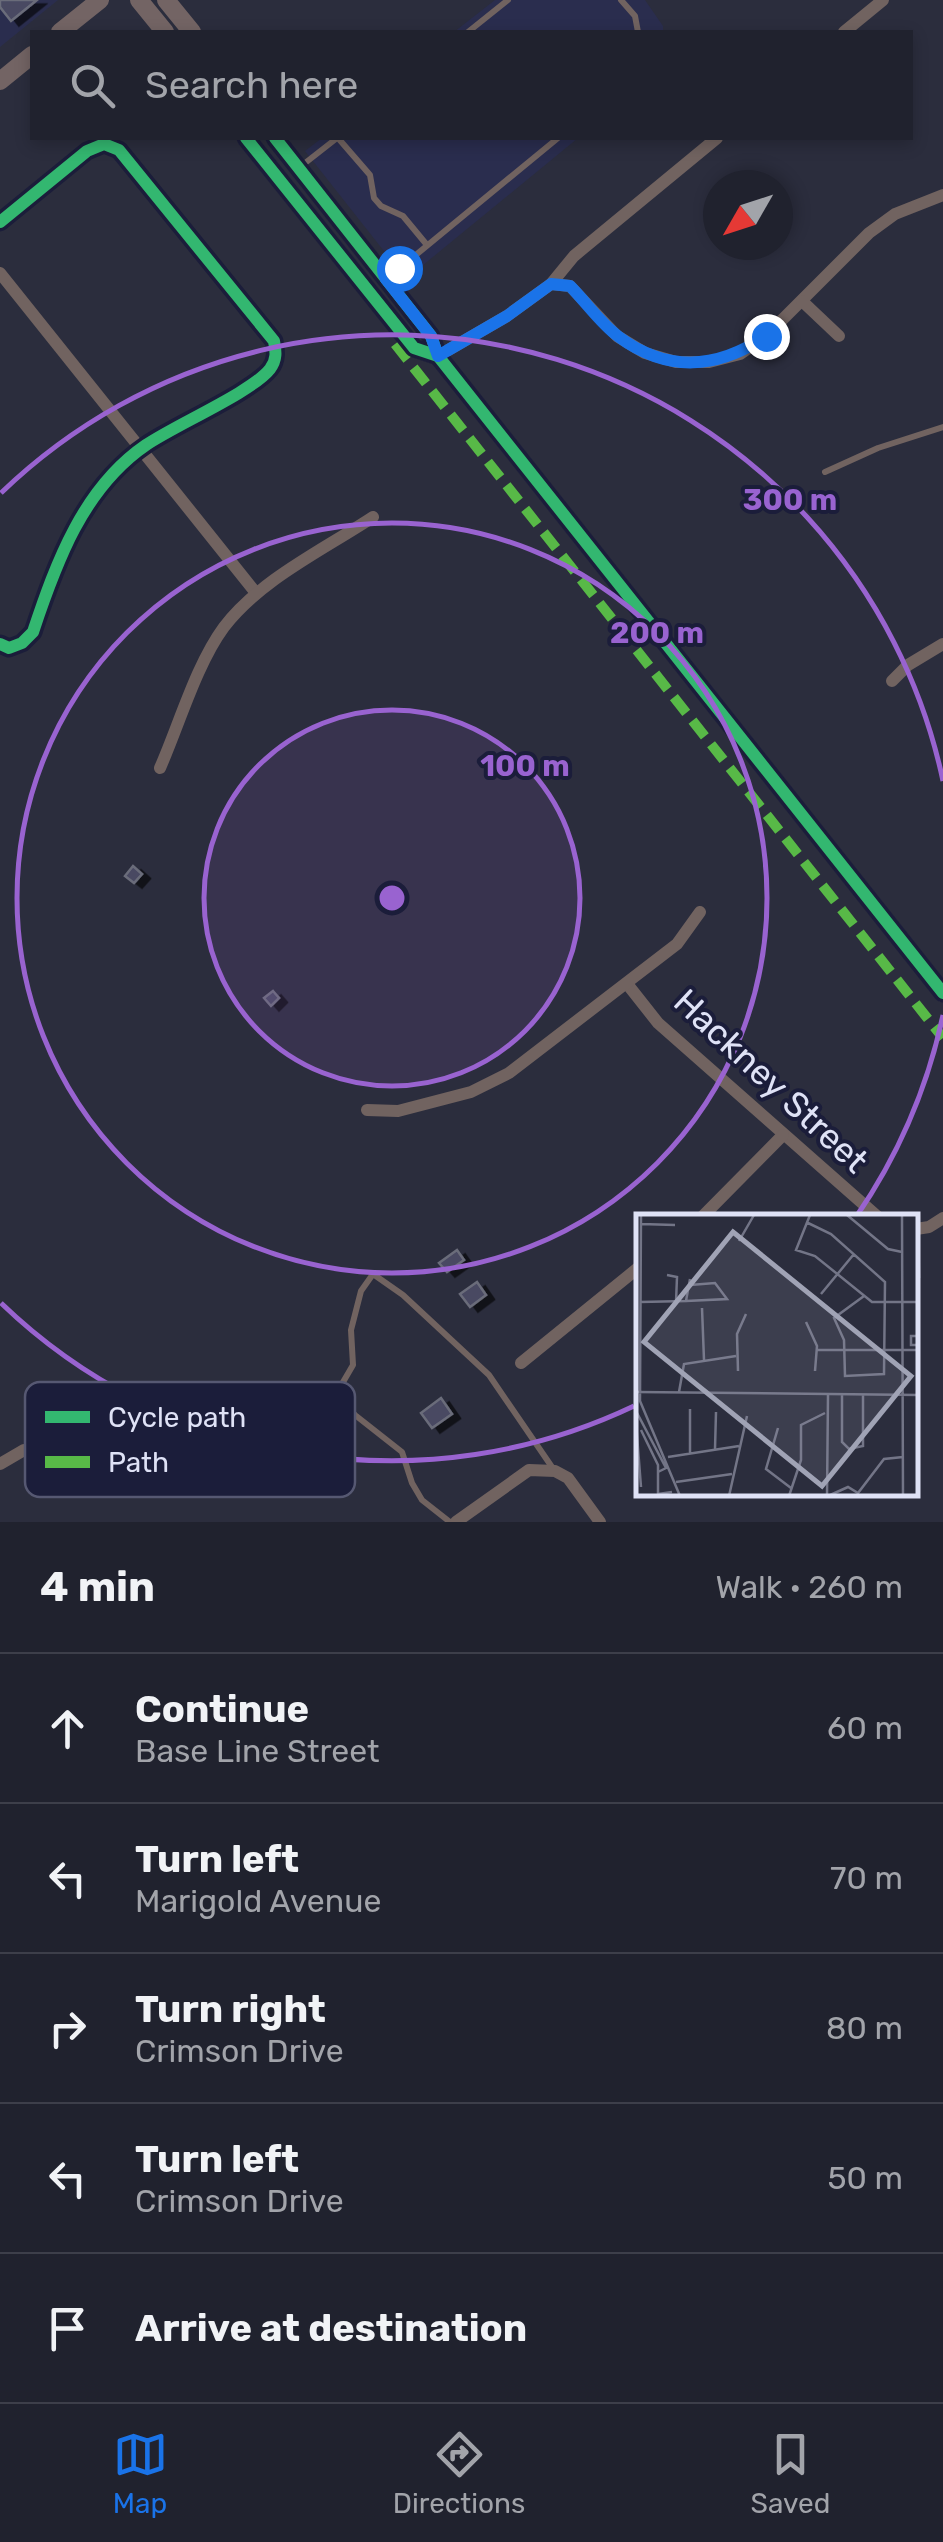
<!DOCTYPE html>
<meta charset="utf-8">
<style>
body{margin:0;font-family:Rubik,sans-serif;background:#282a36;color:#f1f3f6}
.compass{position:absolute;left:703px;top:170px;width:90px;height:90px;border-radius:50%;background:#20222e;box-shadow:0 5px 15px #0003;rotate:231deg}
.stop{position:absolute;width:30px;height:30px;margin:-22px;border:8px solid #1a73e8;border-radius:50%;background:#fff}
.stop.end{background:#1a73e8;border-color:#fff;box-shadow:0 2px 10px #0008}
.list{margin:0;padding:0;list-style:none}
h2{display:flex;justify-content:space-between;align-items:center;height:130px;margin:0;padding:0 40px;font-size:42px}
h2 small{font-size:32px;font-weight:400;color:#a2a4aa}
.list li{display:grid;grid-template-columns:65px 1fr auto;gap:30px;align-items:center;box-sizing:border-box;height:150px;padding:0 40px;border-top:2px solid #3d3f4a}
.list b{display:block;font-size:38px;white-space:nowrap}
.list p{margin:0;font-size:32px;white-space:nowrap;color:#a2a4aa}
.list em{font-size:32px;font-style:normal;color:#a2a4aa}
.icon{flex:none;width:55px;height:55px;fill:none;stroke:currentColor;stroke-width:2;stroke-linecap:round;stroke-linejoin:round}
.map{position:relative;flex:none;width:943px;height:1522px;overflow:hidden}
.search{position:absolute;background:#20222e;box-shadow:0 5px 15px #0003;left:30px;right:30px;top:30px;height:110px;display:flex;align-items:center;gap:25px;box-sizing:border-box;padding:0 35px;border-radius:0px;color:#a2a4aa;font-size:38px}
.sheet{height:880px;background:#20222e}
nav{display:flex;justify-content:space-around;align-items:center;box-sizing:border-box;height:140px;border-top:2px solid #3d3f4a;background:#20222e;font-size:28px;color:#a2a4aa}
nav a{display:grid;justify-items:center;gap:5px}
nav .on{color:#1a73e8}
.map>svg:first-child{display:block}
.built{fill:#2a2d4e}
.building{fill:#484862;stroke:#6a6c7a;stroke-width:2.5;filter:url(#shadow)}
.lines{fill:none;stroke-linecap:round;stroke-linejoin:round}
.lane{stroke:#716360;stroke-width:6}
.street{stroke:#716360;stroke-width:12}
.secondary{stroke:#736464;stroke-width:18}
.quiet{stroke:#58b947;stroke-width:10;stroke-dasharray:20 10;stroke-linecap:butt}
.cycleway-casing{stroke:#1b1d3a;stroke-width:19}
.cycleway{stroke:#33b770;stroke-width:12}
.route{stroke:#1a73e8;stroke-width:12}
.ring{fill:none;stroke:#9963d0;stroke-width:5}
.labels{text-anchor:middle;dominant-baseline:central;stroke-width:8;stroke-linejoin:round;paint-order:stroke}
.street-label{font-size:35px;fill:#dfe2f6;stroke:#1b1d3a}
.inset-road{fill:none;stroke:#737587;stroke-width:2.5}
.view{fill:#a0a3b5;fill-opacity:0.15;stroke:#a0a3b5;stroke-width:5}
.inset-edge{fill:none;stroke:#dfe2f6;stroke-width:5}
.key{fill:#1b1d3a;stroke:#565872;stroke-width:2.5}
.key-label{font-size:28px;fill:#dfe2f6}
.centre{fill:#9963d0;stroke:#1b1d3a;stroke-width:5}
.ring-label{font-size:30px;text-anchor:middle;font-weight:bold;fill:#9963d0;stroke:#1b1d3a;stroke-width:8;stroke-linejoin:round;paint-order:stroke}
</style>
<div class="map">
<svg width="943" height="1522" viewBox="0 0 943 1522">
<defs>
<filter id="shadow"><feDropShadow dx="8" dy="4.5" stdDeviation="0" flood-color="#0009"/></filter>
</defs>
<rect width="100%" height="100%" fill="#2b2d3d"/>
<!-- built -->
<g class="built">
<path d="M0,0H58L0,47Z"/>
<path d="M495,0H645L663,26V32H454Z"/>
<path d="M322,138H578L406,279L305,151Z"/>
</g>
<!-- building -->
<g class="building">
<path d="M0,0H37L11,21L0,7Z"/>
<path d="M133,866L142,874L134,883L125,876Z"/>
<path d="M273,991L279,998L271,1006L264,998Z"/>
<path d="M457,1250L464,1260L447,1272L439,1263Z"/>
<path d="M477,1282L486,1295L470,1307L460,1294Z"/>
<path d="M441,1398L452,1414L432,1428L421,1413Z"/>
</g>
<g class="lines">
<!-- lane -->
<g class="lane">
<path d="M621,0L635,16L638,32"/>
<path d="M468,32L508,0"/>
<path d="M338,138L370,175L374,198L381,206L403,216L427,245"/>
<path d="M300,167L337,138"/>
<path d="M389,277L558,138"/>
<path d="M825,472L878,448L943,427"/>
<path d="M450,1522L422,1500L412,1483L402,1452L355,1415L343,1402L339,1389L353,1365L351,1330L361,1291L373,1274L403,1295L489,1375L554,1470"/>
</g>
<!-- street -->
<g class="street">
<path d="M844,32L883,0"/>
<path d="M0,222L87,151L104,144L119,150L274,341C276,351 277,360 270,369C252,392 175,425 146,445C83,488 56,563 33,632L22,643L9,648L0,644"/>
<path d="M0,273L256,593"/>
<path d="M551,284L570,286L617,336L645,353L676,362H709L740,354L766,336L869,233L895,214L943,195"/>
<path d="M802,301L839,336"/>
<path d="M438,356L507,316L551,284L574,256L717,138"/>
<path d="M892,681L908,665L943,644"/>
<path d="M160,768C179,725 196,665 224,627C261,579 323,550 373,517"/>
<path d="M628,985L658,1023L878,1217"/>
<path d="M367,1110L398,1111L471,1092L509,1073L677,944L700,912"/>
<path d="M702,1217L783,1135"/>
<path d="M916,1229L929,1227L943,1218"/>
<path d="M521,1363L638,1268"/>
<path d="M0,1464L24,1450"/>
<path d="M456,1522L529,1470L555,1471L568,1478L600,1522"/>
</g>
<!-- secondary -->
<g class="secondary">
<path d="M139,0L165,32"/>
<path d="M166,0L192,32"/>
<path d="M60,32L100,0"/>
<path d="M0,81L32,55"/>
<path d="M246,138L414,348L438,356"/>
<path d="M275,138L431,336L438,356L943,993"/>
</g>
<!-- quiet -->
<path class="quiet" d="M395,344L943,1038"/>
<defs>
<g id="cycleway">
<path d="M246,138L414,348L438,356"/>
<path d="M275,138L431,336L438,356L943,993"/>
<path d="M0,222L87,151L104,144L119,150L274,341C276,351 277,360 270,369C252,392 175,425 146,445C83,488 56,563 33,632L22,643L9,648L0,644"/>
</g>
</defs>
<!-- cycleway casing -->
<use href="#cycleway" class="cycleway-casing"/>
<!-- cycleway -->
<use href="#cycleway" class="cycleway"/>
</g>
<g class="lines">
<!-- route -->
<path class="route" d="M399,268L386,279L431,336L438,356L507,316L551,284L570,286C586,302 601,324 619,337C668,373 718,369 766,336"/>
</g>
<!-- distance rings -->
<circle cx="392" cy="898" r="188" fill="#9963d0" fill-opacity=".12"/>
<g class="ring">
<circle cx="392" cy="898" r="188"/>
<circle cx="392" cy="898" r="375"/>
<path d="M943 1015A563 563 0 0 1 856 1217M634 1406A563 563 0 0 1 1 1303M1 493A563 563 0 0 1 943 781"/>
</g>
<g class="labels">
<!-- street labels -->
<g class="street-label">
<text transform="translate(771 1081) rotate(43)">Hackney Street</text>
</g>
</g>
<!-- overview -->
<g transform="translate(636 1214)">
<rect width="282" height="282" fill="#2b2d3d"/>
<path class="inset-road" d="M5,1L4,187L44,282M174,1L160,36L179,42L236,88H283M211,1L252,35L266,38M266,1L267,282M282,1L283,64M170,8L195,20L249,68L248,160L209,162L208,126L198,104L228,82M5,10L39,11M103,27L118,1M31,61L41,63L40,88M185,80L218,40M50,87L91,85L79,69L54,71M4,88L50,87L54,65M66,94L68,146M170,108L181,132L179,157M282,131H275V122H282V136M181,136H282M102,157L101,120L110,100M0,178L283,181M43,178L48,150L100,142M206,181V228L213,235L227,232V181M0,197L30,254L22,258M0,208L5,273M142,214L130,255L155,274M5,216L22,251V280L36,278M79,235L80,198M54,239V195M32,243L103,232M40,268L96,260M93,282L111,202M153,282L165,246V211L189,199M191,282L192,181M192,282L212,273L222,279L248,245L267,243"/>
<path class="view" d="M97,18L275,162L186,272L8,128Z"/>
<rect width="282" height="282" class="inset-edge"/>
</g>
<!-- legend -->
<rect x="25" y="1382" width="330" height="115" rx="15" class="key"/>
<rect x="45" y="1411" width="45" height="12" fill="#33b770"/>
<rect x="45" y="1456" width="45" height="12" fill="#58b947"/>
<g class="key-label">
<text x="108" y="1427">Cycle path</text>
<text x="108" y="1472">Path</text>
</g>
<circle cx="392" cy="898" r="15" class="centre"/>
<g class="ring-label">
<text x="790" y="510">300 m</text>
<text x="657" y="643">200 m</text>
<text x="525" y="776">100 m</text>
</g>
</svg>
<svg class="compass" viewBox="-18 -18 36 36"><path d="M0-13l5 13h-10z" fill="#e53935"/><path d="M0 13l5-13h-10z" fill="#a2a4aa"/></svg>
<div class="stop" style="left:399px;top:268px"></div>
<div class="stop end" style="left:766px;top:336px"></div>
<div class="search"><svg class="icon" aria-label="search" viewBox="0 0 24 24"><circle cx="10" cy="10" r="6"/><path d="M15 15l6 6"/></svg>Search here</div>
</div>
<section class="sheet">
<h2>4 min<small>Walk · 260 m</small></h2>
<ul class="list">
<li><svg class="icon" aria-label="ahead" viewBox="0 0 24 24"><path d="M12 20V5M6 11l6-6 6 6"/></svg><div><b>Continue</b><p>Base Line Street</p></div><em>60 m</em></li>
<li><svg class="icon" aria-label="left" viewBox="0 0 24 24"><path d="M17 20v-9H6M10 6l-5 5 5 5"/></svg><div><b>Turn left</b><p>Marigold Avenue</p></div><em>70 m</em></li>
<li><svg class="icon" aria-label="right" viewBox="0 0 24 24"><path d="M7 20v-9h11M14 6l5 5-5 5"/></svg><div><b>Turn right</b><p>Crimson Drive</p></div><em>80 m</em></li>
<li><svg class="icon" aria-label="left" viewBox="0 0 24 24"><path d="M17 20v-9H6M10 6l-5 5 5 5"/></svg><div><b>Turn left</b><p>Crimson Drive</p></div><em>50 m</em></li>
<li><svg class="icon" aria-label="arrive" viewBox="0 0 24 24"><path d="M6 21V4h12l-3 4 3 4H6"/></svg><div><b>Arrive at destination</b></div></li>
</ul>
</section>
<nav>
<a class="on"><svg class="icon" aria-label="map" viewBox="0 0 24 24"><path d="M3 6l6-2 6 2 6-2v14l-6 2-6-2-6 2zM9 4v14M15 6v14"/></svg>Map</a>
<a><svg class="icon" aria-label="directions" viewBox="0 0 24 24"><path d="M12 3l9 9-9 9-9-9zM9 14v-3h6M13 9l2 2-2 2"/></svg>Directions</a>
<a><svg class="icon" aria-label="saved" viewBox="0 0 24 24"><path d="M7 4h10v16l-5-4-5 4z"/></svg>Saved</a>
</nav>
